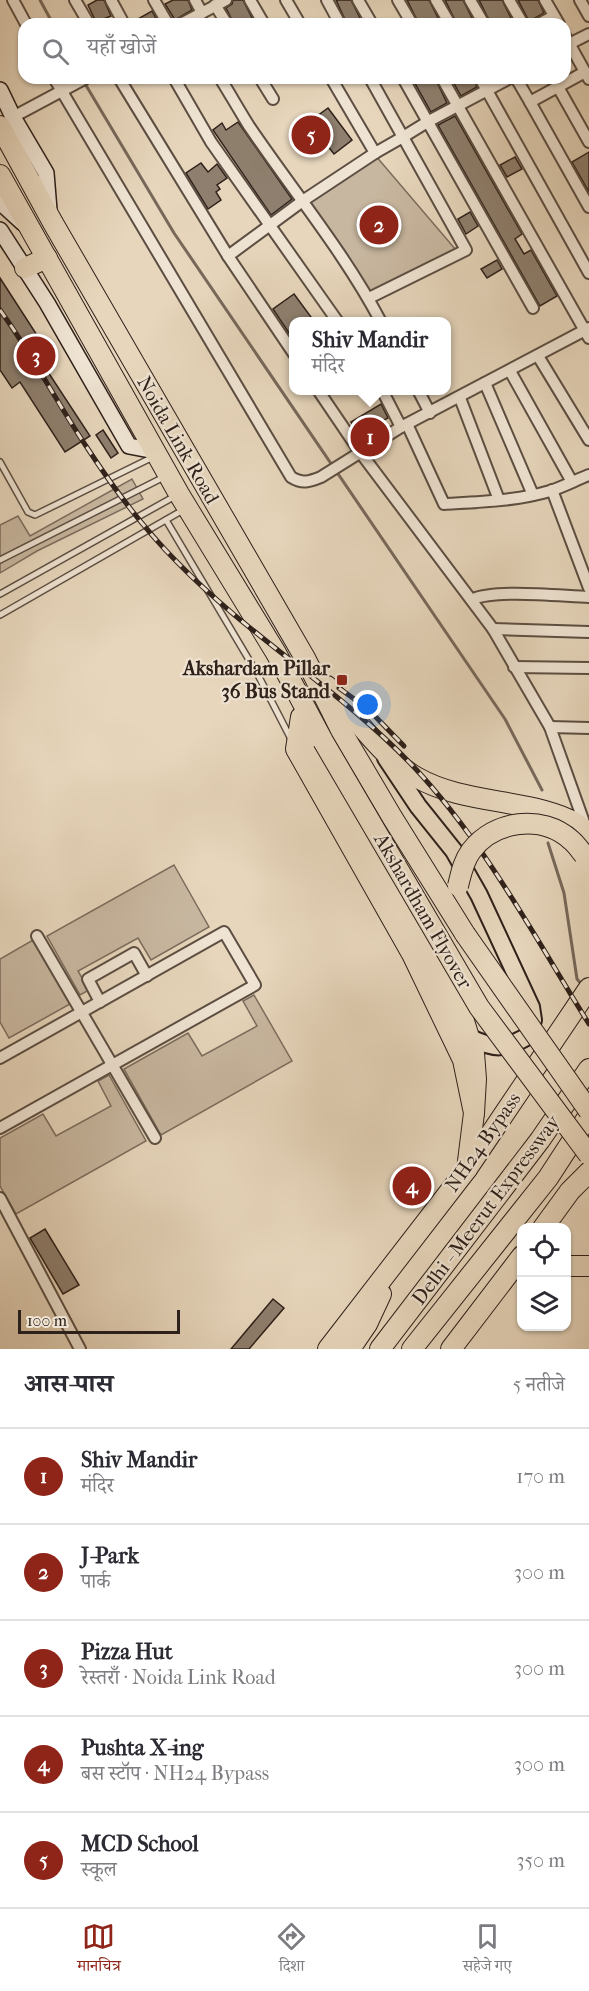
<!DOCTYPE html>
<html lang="hi">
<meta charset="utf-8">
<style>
body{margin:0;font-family:"IM FELL French Canon","Noto Serif Devanagari",serif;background:#f2f2f3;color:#2b2b33}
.controls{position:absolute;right:18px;bottom:18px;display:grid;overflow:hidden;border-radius:12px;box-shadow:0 2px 4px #0004}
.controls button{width:54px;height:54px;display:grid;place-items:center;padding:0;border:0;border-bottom:2px solid #e1e1e2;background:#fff;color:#2b2b33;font:30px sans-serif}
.scale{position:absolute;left:18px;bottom:15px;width:162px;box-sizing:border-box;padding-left:6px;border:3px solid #2e201a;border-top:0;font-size:16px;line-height:21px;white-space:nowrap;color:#2e201a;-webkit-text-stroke:4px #efe4d3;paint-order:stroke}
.you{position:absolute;left:368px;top:705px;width:21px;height:21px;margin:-15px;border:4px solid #fff;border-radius:50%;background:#1a73e8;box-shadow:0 0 0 9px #1a73e833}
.badge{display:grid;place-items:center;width:39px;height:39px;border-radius:50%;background:#8f2418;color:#fff;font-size:20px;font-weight:700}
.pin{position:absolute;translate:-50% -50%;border:3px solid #fff;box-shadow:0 2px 6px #0006}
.popup{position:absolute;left:289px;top:317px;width:162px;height:78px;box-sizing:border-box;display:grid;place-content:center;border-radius:12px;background:#fff;filter:drop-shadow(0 2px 4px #0005);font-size:20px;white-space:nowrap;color:#7c7c81}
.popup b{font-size:22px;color:#2b2b33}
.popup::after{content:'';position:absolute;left:50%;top:100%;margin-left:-12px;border:12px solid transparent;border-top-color:#fff}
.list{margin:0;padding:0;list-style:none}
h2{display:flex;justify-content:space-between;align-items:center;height:78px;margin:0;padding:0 24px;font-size:26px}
h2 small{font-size:20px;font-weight:400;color:#7c7c81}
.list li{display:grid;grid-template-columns:39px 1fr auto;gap:18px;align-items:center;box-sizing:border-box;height:96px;padding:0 24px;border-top:2px solid #e1e1e2}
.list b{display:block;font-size:22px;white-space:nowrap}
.list p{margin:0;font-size:20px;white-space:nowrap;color:#7c7c81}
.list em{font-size:20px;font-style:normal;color:#7c7c81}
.icon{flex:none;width:33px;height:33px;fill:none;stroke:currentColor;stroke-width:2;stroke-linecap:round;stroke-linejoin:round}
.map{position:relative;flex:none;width:589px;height:1349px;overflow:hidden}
.search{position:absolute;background:#fff;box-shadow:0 2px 4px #0004;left:18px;right:18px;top:18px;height:66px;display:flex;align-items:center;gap:15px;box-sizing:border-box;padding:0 21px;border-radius:18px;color:#7c7c81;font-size:22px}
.sheet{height:558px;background:#fff}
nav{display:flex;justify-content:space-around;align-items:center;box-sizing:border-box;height:84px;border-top:2px solid #e1e1e2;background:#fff;font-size:16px;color:#7c7c81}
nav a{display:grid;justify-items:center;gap:3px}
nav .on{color:#8f2418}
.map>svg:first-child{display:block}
.green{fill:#c8b7a0;stroke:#7b6c5d;stroke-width:1.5}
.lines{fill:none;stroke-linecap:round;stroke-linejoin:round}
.stream{stroke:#77685a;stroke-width:3}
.building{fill:#8e7f6e;stroke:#2e201a;stroke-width:1.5}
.lane-casing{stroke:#5c4e42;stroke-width:8}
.street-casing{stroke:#5c4e42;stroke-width:14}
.secondary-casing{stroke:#2e201a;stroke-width:18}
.primary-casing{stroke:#2e201a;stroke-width:20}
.highway-casing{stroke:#2e201a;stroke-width:22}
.lane{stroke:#efe4d3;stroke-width:5}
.street{stroke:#efe4d3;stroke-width:10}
.secondary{stroke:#efe4d3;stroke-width:15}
.primary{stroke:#e7d6bc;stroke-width:16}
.highway{stroke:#e7d6bc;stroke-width:20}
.rail-casing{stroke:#2e201a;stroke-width:5}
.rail{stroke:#efe4d3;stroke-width:3;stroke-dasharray:9;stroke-linecap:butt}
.highway-bridge-casing{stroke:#2e201a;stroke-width:22;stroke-linecap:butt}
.highway-bridge{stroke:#e7d6bc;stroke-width:20}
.poi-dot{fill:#8f2418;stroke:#efe4d3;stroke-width:2}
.labels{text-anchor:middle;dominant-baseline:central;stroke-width:4.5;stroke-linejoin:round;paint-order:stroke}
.street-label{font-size:20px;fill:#2e201a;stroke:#efe4d3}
.poi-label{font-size:20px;font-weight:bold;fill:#2e201a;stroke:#efe4d3;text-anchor:end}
</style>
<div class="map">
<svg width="589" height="1349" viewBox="0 0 589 1349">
<rect width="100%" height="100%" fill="#e7d6bc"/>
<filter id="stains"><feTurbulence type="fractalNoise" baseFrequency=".00333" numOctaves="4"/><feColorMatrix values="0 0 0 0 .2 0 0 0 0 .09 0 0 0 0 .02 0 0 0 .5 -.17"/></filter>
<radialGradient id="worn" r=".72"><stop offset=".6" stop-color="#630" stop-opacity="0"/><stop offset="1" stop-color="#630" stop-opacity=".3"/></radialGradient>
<!-- green -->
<g class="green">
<path d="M375,155L456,250L369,296L307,201Z"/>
<path d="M132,479L143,499L37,551L0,573V525L18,516L30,536Z"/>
<path d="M174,865L209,927L151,960L138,938L78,971L89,990L80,995L47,936Z"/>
<path d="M33,940L70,1004L9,1038L0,1022V959Z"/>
<path d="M254,995L292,1061L161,1135L124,1069L188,1033L202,1056L257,1026L243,1001Z"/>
<path d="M109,1075L146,1141L16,1214L0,1186V1138L43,1114L56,1136L111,1106L98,1081Z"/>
</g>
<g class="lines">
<!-- stream -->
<g class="stream">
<path d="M40,0L53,24"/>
<path d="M84,82L174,233L505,719L542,790"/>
<path d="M548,843L564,893L577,979L583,986"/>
</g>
</g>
<!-- building -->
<g class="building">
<path d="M97,0H104L111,16L96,22L88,5Z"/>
<path d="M173,0H188L192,10L175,20L165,4Z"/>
<path d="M233,0H243L255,24H234L226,8L232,4Z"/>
<path d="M336,0H351L363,24H347Z"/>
<path d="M407,0H429L441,24H419Z"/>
<path d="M445,0H463L475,24H457Z"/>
<path d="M479,0H502L514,24H491Z"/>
<path d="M518,0H538L544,13L535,18L530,23Z"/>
<path d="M152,11L159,24H131V23Z"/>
<path d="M412,78H435L447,103L431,112Z"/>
<path d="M451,78H473L477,87L461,96Z"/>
<path d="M328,108L352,140L334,154L309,122Z"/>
<path d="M455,116L522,234L515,239L524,254L531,250L557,296L540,306L438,125Z"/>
<path d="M238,122L292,199L271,215L213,130L222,123L226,130Z"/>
<path d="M589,152V192L572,162Z"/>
<path d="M515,157L522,169L507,177L500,165Z"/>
<path d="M201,163L208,172L217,164L227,178L217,185L220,189L216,192L221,200L208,209L186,173Z"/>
<path d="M470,212L478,226L466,234L458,219Z"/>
<path d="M497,260L502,269L487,278L481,269Z"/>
<path d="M0,278L55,363L46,369L90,436L65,452L20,382L12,388L0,370Z"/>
<path d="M294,294L311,317L305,321H294V330L289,333L273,309Z"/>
<path d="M381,404L388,418L358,434L351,422Z"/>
<path d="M103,430L118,453L111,458L96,435Z"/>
<path d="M45,1229L79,1285L63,1294L30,1238Z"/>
<path d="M273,1299L284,1308L249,1349H231Z"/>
</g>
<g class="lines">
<defs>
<g id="lane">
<path d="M0,462L28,512L35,515L153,457"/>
<path d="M166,520L258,675L291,739"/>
<path d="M0,560L164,477"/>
<path d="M0,594L177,495"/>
<path d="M0,615L183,510"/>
</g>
<g id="street">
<path d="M13,0L26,24"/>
<path d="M75,0L89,24"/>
<path d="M111,0L124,24"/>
<path d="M154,0L168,24"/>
<path d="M195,0L202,13"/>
<path d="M250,0L264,24"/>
<path d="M286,0L300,24"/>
<path d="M327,0L340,24"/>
<path d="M358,0L372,24"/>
<path d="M398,0L412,24"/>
<path d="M436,0L450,24"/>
<path d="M470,0L484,24"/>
<path d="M509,0L523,24"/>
<path d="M545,0L559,24"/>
<path d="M580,0L589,16"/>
<path d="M215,5L227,24"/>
<path d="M181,24L226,0"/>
<path d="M539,24L554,16"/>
<path d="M565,36L589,79"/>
<path d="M569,44L589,34"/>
<path d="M54,78L291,477C302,484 309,482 321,477L401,427L589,328"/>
<path d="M119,78L228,256L294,354"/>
<path d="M174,78L211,142L338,322"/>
<path d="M220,78C230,94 239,110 249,126C293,191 344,252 381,322"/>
<path d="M260,78L273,99"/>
<path d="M403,78L533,308"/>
<path d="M442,78L589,338"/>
<path d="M480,78L589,273"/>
<path d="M516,78L530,102L585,72"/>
<path d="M558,87L589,142"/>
<path d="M530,102L589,207"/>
<path d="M13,117L86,78"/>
<path d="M375,153L403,137L429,121L510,78"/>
<path d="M228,256L304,200L375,153L331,78"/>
<path d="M369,298L466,250L370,78"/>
<path d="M538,356L589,440"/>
<path d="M510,371L572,482"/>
<path d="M485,383L533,495"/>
<path d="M318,390L360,452L493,629L550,727L586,828"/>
<path d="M382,390L401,427"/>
<path d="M418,390L430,413"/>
<path d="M460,398L499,500"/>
<path d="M407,424L444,504C479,502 516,501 550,491C563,487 576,480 589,475"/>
<path d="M552,490L589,588"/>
<path d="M473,599C497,589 560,596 589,597"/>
<path d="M493,629L589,632"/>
<path d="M514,667L589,668"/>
<path d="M550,727L589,728"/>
<path d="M37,936L155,1138"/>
<path d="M100,1002L88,979L134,953L147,976"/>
<path d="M0,1058L224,932L255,985L0,1128"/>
<path d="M0,1198L80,1349"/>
</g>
<g id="secondary">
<path d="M0,90L13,117L46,173L49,210"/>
<path d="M0,202L23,223"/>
<path d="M0,230L47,303L129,446L155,451"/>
</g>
<path id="primary" d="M386,758L418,806L454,851L479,895L531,1007L533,1020L528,1036C504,1050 495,1049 470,1038"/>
<g id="highway">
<path d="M0,126L53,223L305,658L343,734L392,817L465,934"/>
<path d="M0,175L179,494L276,653L323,741"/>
<path d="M25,268L47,258"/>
<path d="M327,686C352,714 384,759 416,777C463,804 521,798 570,820C577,823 583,829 589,834"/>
<path d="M301,717L296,749L412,954L463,1060L474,1113L467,1169"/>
<path d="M306,728L317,752L395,891L463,1018L474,1053L476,1079L474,1113"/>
<path d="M543,1228L570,1191L589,1172"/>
<path d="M566,1266H589"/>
<path d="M328,1349L467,1169L589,988"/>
<path d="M350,1349L367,1324L381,1294"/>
<path d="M380,1349L540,1140L589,1069"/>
<path d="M412,1349L548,1178L589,1115"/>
<path d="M451,1349L522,1256"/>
</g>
</defs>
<!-- lane casing -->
<use href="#lane" class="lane-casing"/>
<!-- street casing -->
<use href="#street" class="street-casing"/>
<!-- secondary casing -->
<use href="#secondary" class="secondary-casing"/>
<!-- primary casing -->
<use href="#primary" class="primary-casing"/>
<!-- highway casing -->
<use href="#highway" class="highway-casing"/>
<!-- lane -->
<use href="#lane" class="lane"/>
<!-- street -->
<use href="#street" class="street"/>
<!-- secondary -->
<use href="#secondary" class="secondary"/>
<!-- primary -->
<use href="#primary" class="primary"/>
<!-- highway -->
<use href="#highway" class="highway"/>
<defs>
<g id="rail">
<path d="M0,310C32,354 57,403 88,449C114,489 144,529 178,563C250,637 340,690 412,765C484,841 534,936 589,1024"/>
<path d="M339,688L368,709L404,746"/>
</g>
</defs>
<!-- rail casing -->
<use href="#rail" class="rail-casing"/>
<!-- rail -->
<use href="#rail" class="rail"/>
<defs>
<g id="highway-bridge">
<path d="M323,741L479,1007L589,1155"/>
<path d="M458,886C461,874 463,862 471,851C494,820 542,814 571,840C576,844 580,850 584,855"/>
<path d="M465,934L589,1111"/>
</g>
</defs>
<!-- highway-bridge casing -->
<use href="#highway-bridge" class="highway-bridge-casing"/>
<!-- highway-bridge -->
<use href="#highway-bridge" class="highway-bridge"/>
</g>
<!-- markers -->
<rect class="poi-dot" x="336" y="674" width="12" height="12" rx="3"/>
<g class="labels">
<!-- street labels -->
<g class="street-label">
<text transform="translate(178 440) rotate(60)">Noida Link Road</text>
<text transform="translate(423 911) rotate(60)">Akshardham Flyover</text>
<text transform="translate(483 1142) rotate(-55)">NH24 Bypass</text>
<text transform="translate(486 1210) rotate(-53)">Delhi - Meerut Expressway</text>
</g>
<!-- poi labels -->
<g class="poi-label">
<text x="330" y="668">Akshardam Pillar<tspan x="330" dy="23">36 Bus Stand</tspan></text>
</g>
</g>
<rect width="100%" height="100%" filter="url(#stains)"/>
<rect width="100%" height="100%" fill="url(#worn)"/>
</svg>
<div class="controls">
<button><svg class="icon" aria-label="locate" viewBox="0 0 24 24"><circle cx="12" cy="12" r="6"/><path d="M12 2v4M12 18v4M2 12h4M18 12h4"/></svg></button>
<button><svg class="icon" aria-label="layers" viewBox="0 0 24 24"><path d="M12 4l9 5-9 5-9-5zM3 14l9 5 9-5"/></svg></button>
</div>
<div class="scale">100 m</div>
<div class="you"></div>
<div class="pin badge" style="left:370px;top:437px">1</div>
<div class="popup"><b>Shiv Mandir</b>मंदिर</div>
<div class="pin badge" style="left:379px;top:225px">2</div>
<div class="pin badge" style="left:36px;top:356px">3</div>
<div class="pin badge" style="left:412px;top:1186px">4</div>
<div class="pin badge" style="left:311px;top:135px">5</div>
<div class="search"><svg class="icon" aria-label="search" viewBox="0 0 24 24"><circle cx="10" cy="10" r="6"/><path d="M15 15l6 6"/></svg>यहाँ खोजें</div>
</div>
<section class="sheet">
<h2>आस-पास<small>5 नतीजे</small></h2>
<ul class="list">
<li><span class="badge">1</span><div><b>Shiv Mandir</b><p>मंदिर</p></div><em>170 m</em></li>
<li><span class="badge">2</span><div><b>J-Park</b><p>पार्क</p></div><em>300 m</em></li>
<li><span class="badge">3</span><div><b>Pizza Hut</b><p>रेस्तराँ · Noida Link Road</p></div><em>300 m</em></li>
<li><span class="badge">4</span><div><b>Pushta X-ing</b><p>बस स्टॉप · NH24 Bypass</p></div><em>300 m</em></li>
<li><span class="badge">5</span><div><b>MCD School</b><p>स्कूल</p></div><em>350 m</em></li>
</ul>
</section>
<nav>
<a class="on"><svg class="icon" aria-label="map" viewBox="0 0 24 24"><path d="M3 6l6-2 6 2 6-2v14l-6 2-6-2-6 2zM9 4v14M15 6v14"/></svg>मानचित्र</a>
<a><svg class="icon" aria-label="directions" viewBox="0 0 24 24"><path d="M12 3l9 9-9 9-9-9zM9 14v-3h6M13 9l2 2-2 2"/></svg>दिशा</a>
<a><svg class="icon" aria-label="saved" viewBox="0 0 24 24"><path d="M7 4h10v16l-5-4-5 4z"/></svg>सहेजे गए</a>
</nav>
